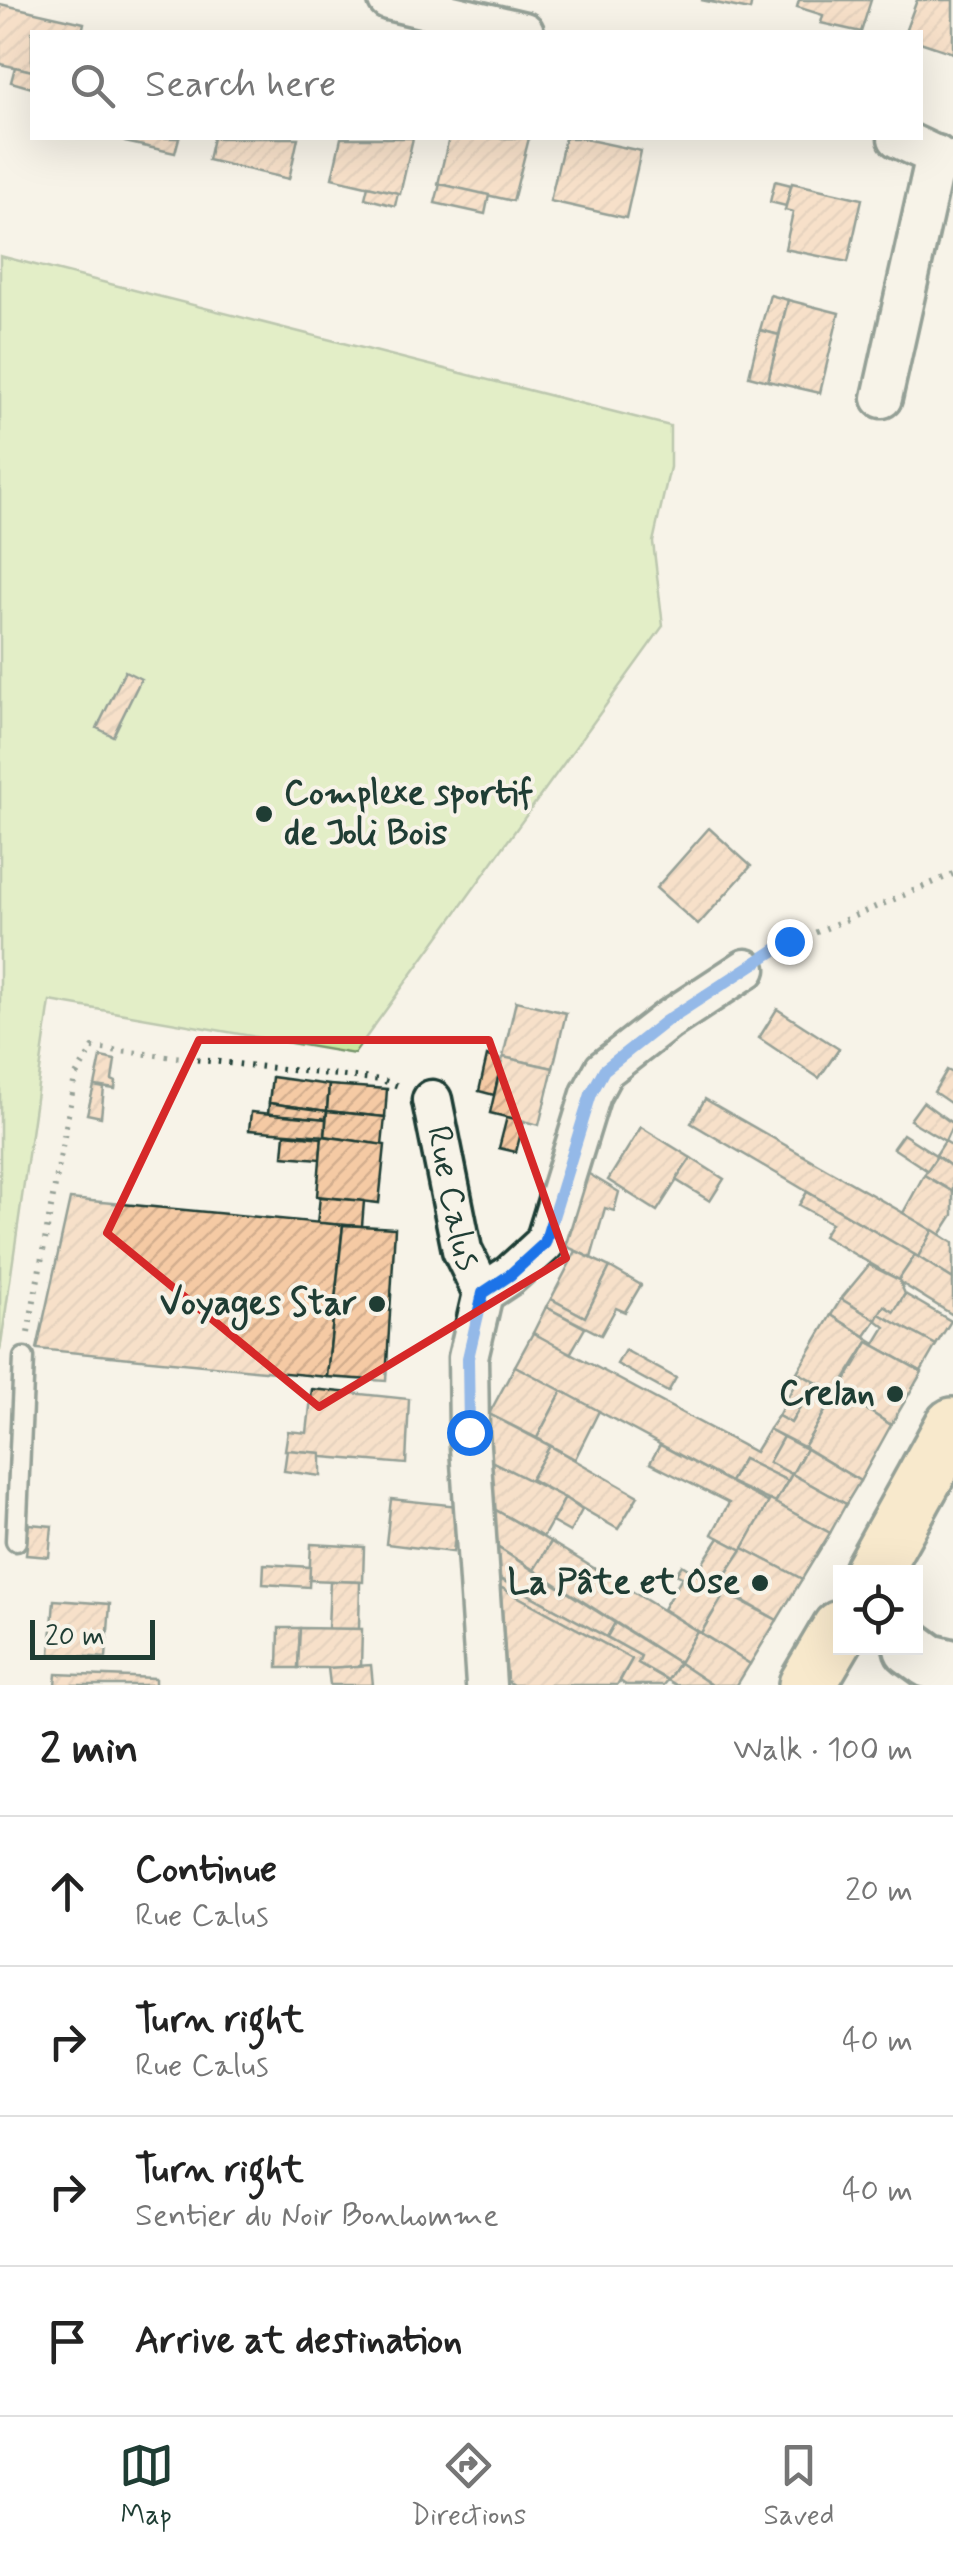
<!DOCTYPE html>
<meta charset="utf-8">
<style>
body{margin:0;font-family:Mynerve,sans-serif;background:#f6f6f6;color:#222}
.controls{position:absolute;right:30px;bottom:30px;display:grid;overflow:hidden;border-radius:0px;box-shadow:0 10px 40px #0002}
.controls button{width:90px;height:90px;display:grid;place-items:center;padding:0;border:0;border-bottom:2px solid #e0e0e0;background:#fff;color:#222;font:50px sans-serif}
.scale{position:absolute;left:30px;bottom:25px;width:125px;box-sizing:border-box;padding-left:10px;border:5px solid #1f3d34;border-top:0;font-size:28px;line-height:35px;white-space:nowrap;color:#1f3d34;-webkit-text-stroke:8px #f7f3e8;paint-order:stroke}
.stop{position:absolute;width:30px;height:30px;margin:-22px;border:8px solid #1a73e8;border-radius:50%;background:#fff}
.stop.end{background:#1a73e8;border-color:#fff;box-shadow:0 2px 10px #0008}
.list{margin:0;padding:0;list-style:none}
h2{display:flex;justify-content:space-between;align-items:center;height:130px;margin:0;padding:0 40px;font-size:42px}
h2 small{font-size:32px;font-weight:400;color:#767676}
.list li{display:grid;grid-template-columns:65px 1fr auto;gap:30px;align-items:center;box-sizing:border-box;height:150px;padding:0 40px;border-top:2px solid #e0e0e0}
.list b{display:block;font-size:38px;white-space:nowrap}
.list p{margin:0;font-size:32px;white-space:nowrap;color:#767676}
.list em{font-size:32px;font-style:normal;color:#767676}
.icon{flex:none;width:55px;height:55px;fill:none;stroke:currentColor;stroke-width:2;stroke-linecap:round;stroke-linejoin:round}
.map{position:relative;flex:none;width:953px;height:1685px;overflow:hidden}
.search{position:absolute;background:#fff;box-shadow:0 10px 40px #0002;left:30px;right:30px;top:30px;height:110px;display:flex;align-items:center;gap:25px;box-sizing:border-box;padding:0 35px;border-radius:0px;color:#767676;font-size:38px}
.sheet{height:730px;background:#fff}
nav{display:flex;justify-content:space-around;align-items:center;box-sizing:border-box;height:140px;border-top:2px solid #e0e0e0;background:#fff;font-size:28px;color:#767676}
nav a{display:grid;justify-items:center;gap:5px}
nav .on{color:#1f3d34}
.map>svg:first-child{display:block}
.park{fill:#c9e9a1;stroke:#74936a;stroke-width:2.5}
.building{fill:url(#building-hatch);stroke:#1f3d34;stroke-width:2.5}
.lines{fill:none;stroke-linecap:round;stroke-linejoin:round}
.service-casing{stroke:#1f3d34;stroke-width:25}
.minor-casing{stroke:#1f3d34;stroke-width:45}
.secondary-casing{stroke:#1f3d34;stroke-width:60}
.primary-casing{stroke:#1f3d34;stroke-width:62}
.path{stroke:#1f3d34;stroke-width:6;stroke-dasharray:2.5 8;stroke-linecap:butt}
.service{stroke:#f7f3e8;stroke-width:18}
.minor{stroke:#f7f3e8;stroke-width:38}
.secondary{stroke:#f7f3e8;stroke-width:52}
.primary{stroke:#f9deab;stroke-width:55}
.route{stroke:#1a73e8;stroke-width:12}
.marked{fill:none;stroke:#d62828;stroke-width:8;stroke-linejoin:round}
.poi-dot{fill:#1f3d34;stroke:#f7f3e8;stroke-width:4}
.labels{text-anchor:middle;dominant-baseline:central;stroke-width:8;stroke-linejoin:round;paint-order:stroke}
.poi-label{font-size:35px;font-weight:bold;fill:#1f3d34;stroke:#f7f3e8;text-anchor:end}
.street-label{font-size:35px;fill:#1f3d34;stroke:#f7f3e8}
</style>
<div class="map">
<svg width="953" height="1685" viewBox="0 0 953 1685">
<defs>
<pattern id="building-hatch" width="6" height="6" patternUnits="userSpaceOnUse" patternTransform="scale(2.5)"><rect width="6" height="6" fill="#f5caa4"/><path d="M-1 1l2-2M0 6l6-6M5 7l2-2" fill="none" stroke="#d2ae8e"/></pattern>
</defs>
<rect width="100%" height="100%" fill="#f7f3e8"/>
<filter id="ink" filterUnits="userSpaceOnUse"><feTurbulence type="fractalNoise" baseFrequency=".01" numOctaves="2"/><feDisplacementMap in="SourceGraphic" scale="20" xChannelSelector="R" yChannelSelector="G"/><feConvolveMatrix kernelMatrix="1 2 1 2 8 2 1 2 1" color-interpolation-filters="sRGB"/></filter>
<g filter="url(#ink)">
<!-- park -->
<path class="park" d="M0,256L670,426V467L653,542L663,626L354,1054L50,1001L0,1351Z"/>
<!-- building -->
<g class="building">
<path d="M701,0H752L750,10Z"/>
<path d="M799,0H871L861,32L821,23L823,15L797,7Z"/>
<path d="M917,0H953V53L920,42V32H905Z"/>
<path d="M0,4L84,23L82,32H32V71L0,64Z"/>
<path d="M15,67L32,71V88L11,82Z"/>
<path d="M126,138H179L175,153L125,142Z"/>
<path d="M213,138H298L289,179L208,160Z"/>
<path d="M341,138H413L400,194L332,178Z"/>
<path d="M449,138H529L513,201L438,184Z"/>
<path d="M565,138H580L641,151L626,218L550,201Z"/>
<path d="M775,181L791,185L786,206L770,202Z"/>
<path d="M792,183L862,199L848,262L785,249L793,212L785,210Z"/>
<path d="M440,184L489,195L485,214L435,203Z"/>
<path d="M368,186L398,193L395,206L365,198Z"/>
<path d="M770,295L788,300L779,335L760,330Z"/>
<path d="M788,300L839,313L820,393L768,381Z"/>
<path d="M760,330L779,335L768,381L749,376Z"/>
<path d="M125,671L141,679L113,736L97,728Z"/>
<path d="M709,828L751,866L698,925L656,888Z"/>
<path d="M516,1001L566,1013L553,1068L503,1057Z"/>
<path d="M777,1009L839,1049L819,1078L759,1038Z"/>
<path d="M487,1056L502,1060L494,1095L479,1091Z"/>
<path d="M101,1057L115,1060L112,1080L116,1082L115,1089L95,1086Z"/>
<path d="M503,1057L553,1068L539,1125L490,1113Z"/>
<path d="M947,1070L953,1073V1105L934,1092Z"/>
<path d="M272,1077L329,1085L327,1111L269,1103Z"/>
<path d="M329,1085L387,1089L385,1117L327,1111Z"/>
<path d="M94,1086L104,1088L101,1117L87,1114Z"/>
<path d="M705,1099L933,1230L918,1257L691,1123Z"/>
<path d="M923,1102L953,1124L945,1141L910,1120Z"/>
<path d="M269,1103L327,1111L326,1119L268,1114Z"/>
<path d="M327,1111L385,1117L382,1145L325,1136Z"/>
<path d="M251,1112L326,1119L325,1136L249,1130Z"/>
<path d="M507,1117L524,1121L516,1152L499,1148Z"/>
<path d="M641,1127L691,1158L657,1211L608,1180Z"/>
<path d="M285,1134L322,1138L320,1159L283,1156Z"/>
<path d="M903,1134L937,1156L928,1171L893,1148Z"/>
<path d="M322,1136L385,1145L379,1203L317,1196Z"/>
<path d="M945,1141L953,1146V1168L936,1155Z"/>
<path d="M937,1156L953,1168V1192L924,1175Z"/>
<path d="M691,1158L724,1179L710,1201L676,1180Z"/>
<path d="M579,1168L619,1192L614,1211L605,1208L591,1258L557,1242Z"/>
<path d="M924,1175L953,1192V1215L940,1235L903,1213Z"/>
<path d="M807,1192L915,1255L899,1280L823,1236L831,1223L799,1205Z"/>
<path d="M320,1197L364,1201L362,1226L317,1223Z"/>
<path d="M70,1199L343,1225L327,1377L37,1349Z"/>
<path d="M343,1225L395,1228L386,1381L327,1377Z"/>
<path d="M933,1230L953,1243V1279L918,1257Z"/>
<path d="M576,1251L610,1267L585,1317L551,1299Z"/>
<path d="M915,1255L953,1279V1315L898,1281Z"/>
<path d="M869,1265L899,1280L905,1294L894,1312L884,1306L876,1320L841,1299Z"/>
<path d="M610,1267L641,1285L625,1312L616,1308L601,1335L546,1307L551,1299L585,1317Z"/>
<path d="M905,1294L951,1321L936,1345L879,1314L884,1306L894,1312Z"/>
<path d="M841,1299L876,1320L865,1336L831,1315Z"/>
<path d="M546,1307L585,1328L570,1354L533,1333Z"/>
<path d="M879,1314L936,1345L921,1371L874,1345L885,1327L876,1320Z"/>
<path d="M831,1315L875,1343L874,1345L868,1342L836,1393L797,1372Z"/>
<path d="M533,1333L755,1452L769,1429L783,1437L769,1462L792,1474L788,1481L743,1459L730,1482L515,1366Z"/>
<path d="M868,1342L922,1372L891,1425L839,1392Z"/>
<path d="M625,1350L676,1378L668,1392L617,1364Z"/>
<path d="M515,1366L562,1391L537,1438L489,1414Z"/>
<path d="M800,1374L815,1382L791,1423L778,1416Z"/>
<path d="M815,1382L836,1393L804,1447L769,1429L778,1416L791,1423Z"/>
<path d="M312,1389L409,1399L406,1464L323,1457L320,1456L321,1453L285,1450L288,1431L307,1433Z"/>
<path d="M562,1391L599,1411L575,1459L537,1438Z"/>
<path d="M837,1391L891,1425L860,1481L804,1447Z"/>
<path d="M489,1414L550,1446L530,1481L491,1461Z"/>
<path d="M783,1437L806,1449L792,1474L769,1462Z"/>
<path d="M660,1445L769,1503L742,1550L712,1534L729,1503L650,1463Z"/>
<path d="M550,1446L638,1496L618,1529L531,1479Z"/>
<path d="M806,1449L860,1481L846,1504L792,1474Z"/>
<path d="M287,1450L321,1453V1476L284,1471Z"/>
<path d="M743,1459L788,1481L775,1503L730,1482Z"/>
<path d="M491,1461L565,1498L543,1537L494,1509Z"/>
<path d="M792,1474L846,1504L830,1533L775,1503Z"/>
<path d="M565,1498L582,1510L570,1532L552,1522Z"/>
<path d="M391,1499L459,1506L453,1552L386,1544Z"/>
<path d="M770,1500L830,1533L802,1579L743,1548Z"/>
<path d="M494,1509L551,1542L534,1570L497,1547Z"/>
<path d="M29,1524L52,1526L49,1557L26,1555Z"/>
<path d="M719,1538L742,1550L718,1586L696,1573Z"/>
<path d="M551,1542L697,1631L679,1663L534,1570Z"/>
<path d="M311,1544L364,1547L363,1582L309,1580Z"/>
<path d="M497,1547L615,1623L607,1637L500,1579Z"/>
<path d="M743,1548L802,1579L777,1620L718,1586Z"/>
<path d="M264,1564L310,1567L309,1587L263,1584Z"/>
<path d="M682,1565L725,1593L701,1633L663,1609L682,1577L676,1574Z"/>
<path d="M500,1579L641,1656L638,1663L668,1680L664,1685H626L620,1681L632,1659L500,1587Z"/>
<path d="M330,1581L360,1582L359,1629H328Z"/>
<path d="M500,1587L632,1659L617,1685H513L507,1681Z"/>
<path d="M725,1593L777,1620L750,1664L701,1633Z"/>
<path d="M54,1600L110,1604L106,1658L50,1654Z"/>
<path d="M615,1623L679,1663L668,1680L638,1663L641,1656L607,1637Z"/>
<path d="M279,1628H300L298,1668H278Z"/>
<path d="M300,1628L362,1629L361,1668H298Z"/>
<path d="M697,1631L750,1664L737,1685H712L679,1663Z"/>
<path d="M679,1663L712,1685H676L668,1680Z"/>
<path d="M371,1665L373,1685H330L328,1668Z"/>
<path d="M56,1674L155,1678V1685H55Z"/>
</g>
<g class="lines">
<defs>
<path id="service" d="M16,1541L24,1358"/>
<g id="minor">
<path d="M388,0L524,32"/>
<path d="M898,138L953,164"/>
<path d="M882,398L936,155"/>
<path id="s1" d="M432,1100L462,1250L483,1293L468,1358L469,1432L486,1685"/>
<path d="M483,1293L510,1275L545,1243L591,1094L604,1070L667,1021L746,969"/>
</g>
<path id="secondary" d="M911,1648L929,1661L953,1667"/>
<g id="primary">
<path d="M872,1572L953,1426"/>
<path d="M807,1685L840,1629"/>
</g>
</defs>
<!-- service casing -->
<use href="#service" class="service-casing"/>
<!-- minor casing -->
<use href="#minor" class="minor-casing"/>
<!-- secondary casing -->
<use href="#secondary" class="secondary-casing"/>
<!-- primary casing -->
<use href="#primary" class="primary-casing"/>
<!-- path -->
<g class="path">
<path d="M777,949L953,874"/>
<path d="M28,1333L75,1077L93,1048L382,1080L398,1086"/>
</g>
<!-- service -->
<use href="#service" class="service"/>
<!-- minor -->
<use href="#minor" class="minor"/>
<!-- secondary -->
<use href="#secondary" class="secondary"/>
<!-- primary -->
<use href="#primary" class="primary"/>
</g>
</g>
<g class="lines" filter="url(#ink)">
<!-- route -->
<path class="route" d="M469,1432L468,1358L483,1293L510,1275L545,1243L591,1094L604,1070L666,1021L789,941"/>
</g>
<!-- marked area -->
<path d="M0 0H953V1685H0ZM199,1040H489L566,1258L319,1407L107,1233Z" fill="#f7f3e8" fill-opacity=".55" fill-rule="evenodd"/>
<path class="marked" d="M199,1040H489L566,1258L319,1407L107,1233Z"/>
<!-- markers -->
<g class="poi-dot">
<circle cx="264" cy="814" r="10"/>
<circle cx="377" cy="1304" r="10"/>
<circle cx="895" cy="1394" r="10"/>
<circle cx="760" cy="1583" r="10"/>
</g>
<g class="labels">
<!-- poi labels -->
<g class="poi-label">
<text x="284" y="794" text-anchor="start">Complexe sportif<tspan x="284" dy="40">de Joli Bois</tspan></text>
<text x="357" y="1304">Voyages Star</text>
<text x="875" y="1394">Crelan</text>
<text x="740" y="1583">La Pâte et Ose</text>
</g>
<!-- street labels -->
<g class="street-label">
<text stroke="none"><textPath href="#s1" startOffset="100">Rue Calus</textPath></text>
</g>
</g>
</svg>
<div class="controls">
<button><svg class="icon" aria-label="locate" viewBox="0 0 24 24"><circle cx="12" cy="12" r="6"/><path d="M12 2v4M12 18v4M2 12h4M18 12h4"/></svg></button>
</div>
<div class="scale">20 m</div>
<div class="stop" style="left:469px;top:1432px"></div>
<div class="stop end" style="left:789px;top:941px"></div>
<div class="search"><svg class="icon" aria-label="search" viewBox="0 0 24 24"><circle cx="10" cy="10" r="6"/><path d="M15 15l6 6"/></svg>Search here</div>
</div>
<section class="sheet">
<h2>2 min<small>Walk · 100 m</small></h2>
<ul class="list">
<li><svg class="icon" aria-label="ahead" viewBox="0 0 24 24"><path d="M12 20V5M6 11l6-6 6 6"/></svg><div><b>Continue</b><p>Rue Calus</p></div><em>20 m</em></li>
<li><svg class="icon" aria-label="right" viewBox="0 0 24 24"><path d="M7 20v-9h11M14 6l5 5-5 5"/></svg><div><b>Turn right</b><p>Rue Calus</p></div><em>40 m</em></li>
<li><svg class="icon" aria-label="right" viewBox="0 0 24 24"><path d="M7 20v-9h11M14 6l5 5-5 5"/></svg><div><b>Turn right</b><p>Sentier du Noir Bonhomme</p></div><em>40 m</em></li>
<li><svg class="icon" aria-label="arrive" viewBox="0 0 24 24"><path d="M6 21V4h12l-3 4 3 4H6"/></svg><div><b>Arrive at destination</b></div></li>
</ul>
</section>
<nav>
<a class="on"><svg class="icon" aria-label="map" viewBox="0 0 24 24"><path d="M3 6l6-2 6 2 6-2v14l-6 2-6-2-6 2zM9 4v14M15 6v14"/></svg>Map</a>
<a><svg class="icon" aria-label="directions" viewBox="0 0 24 24"><path d="M12 3l9 9-9 9-9-9zM9 14v-3h6M13 9l2 2-2 2"/></svg>Directions</a>
<a><svg class="icon" aria-label="saved" viewBox="0 0 24 24"><path d="M7 4h10v16l-5-4-5 4z"/></svg>Saved</a>
</nav>
